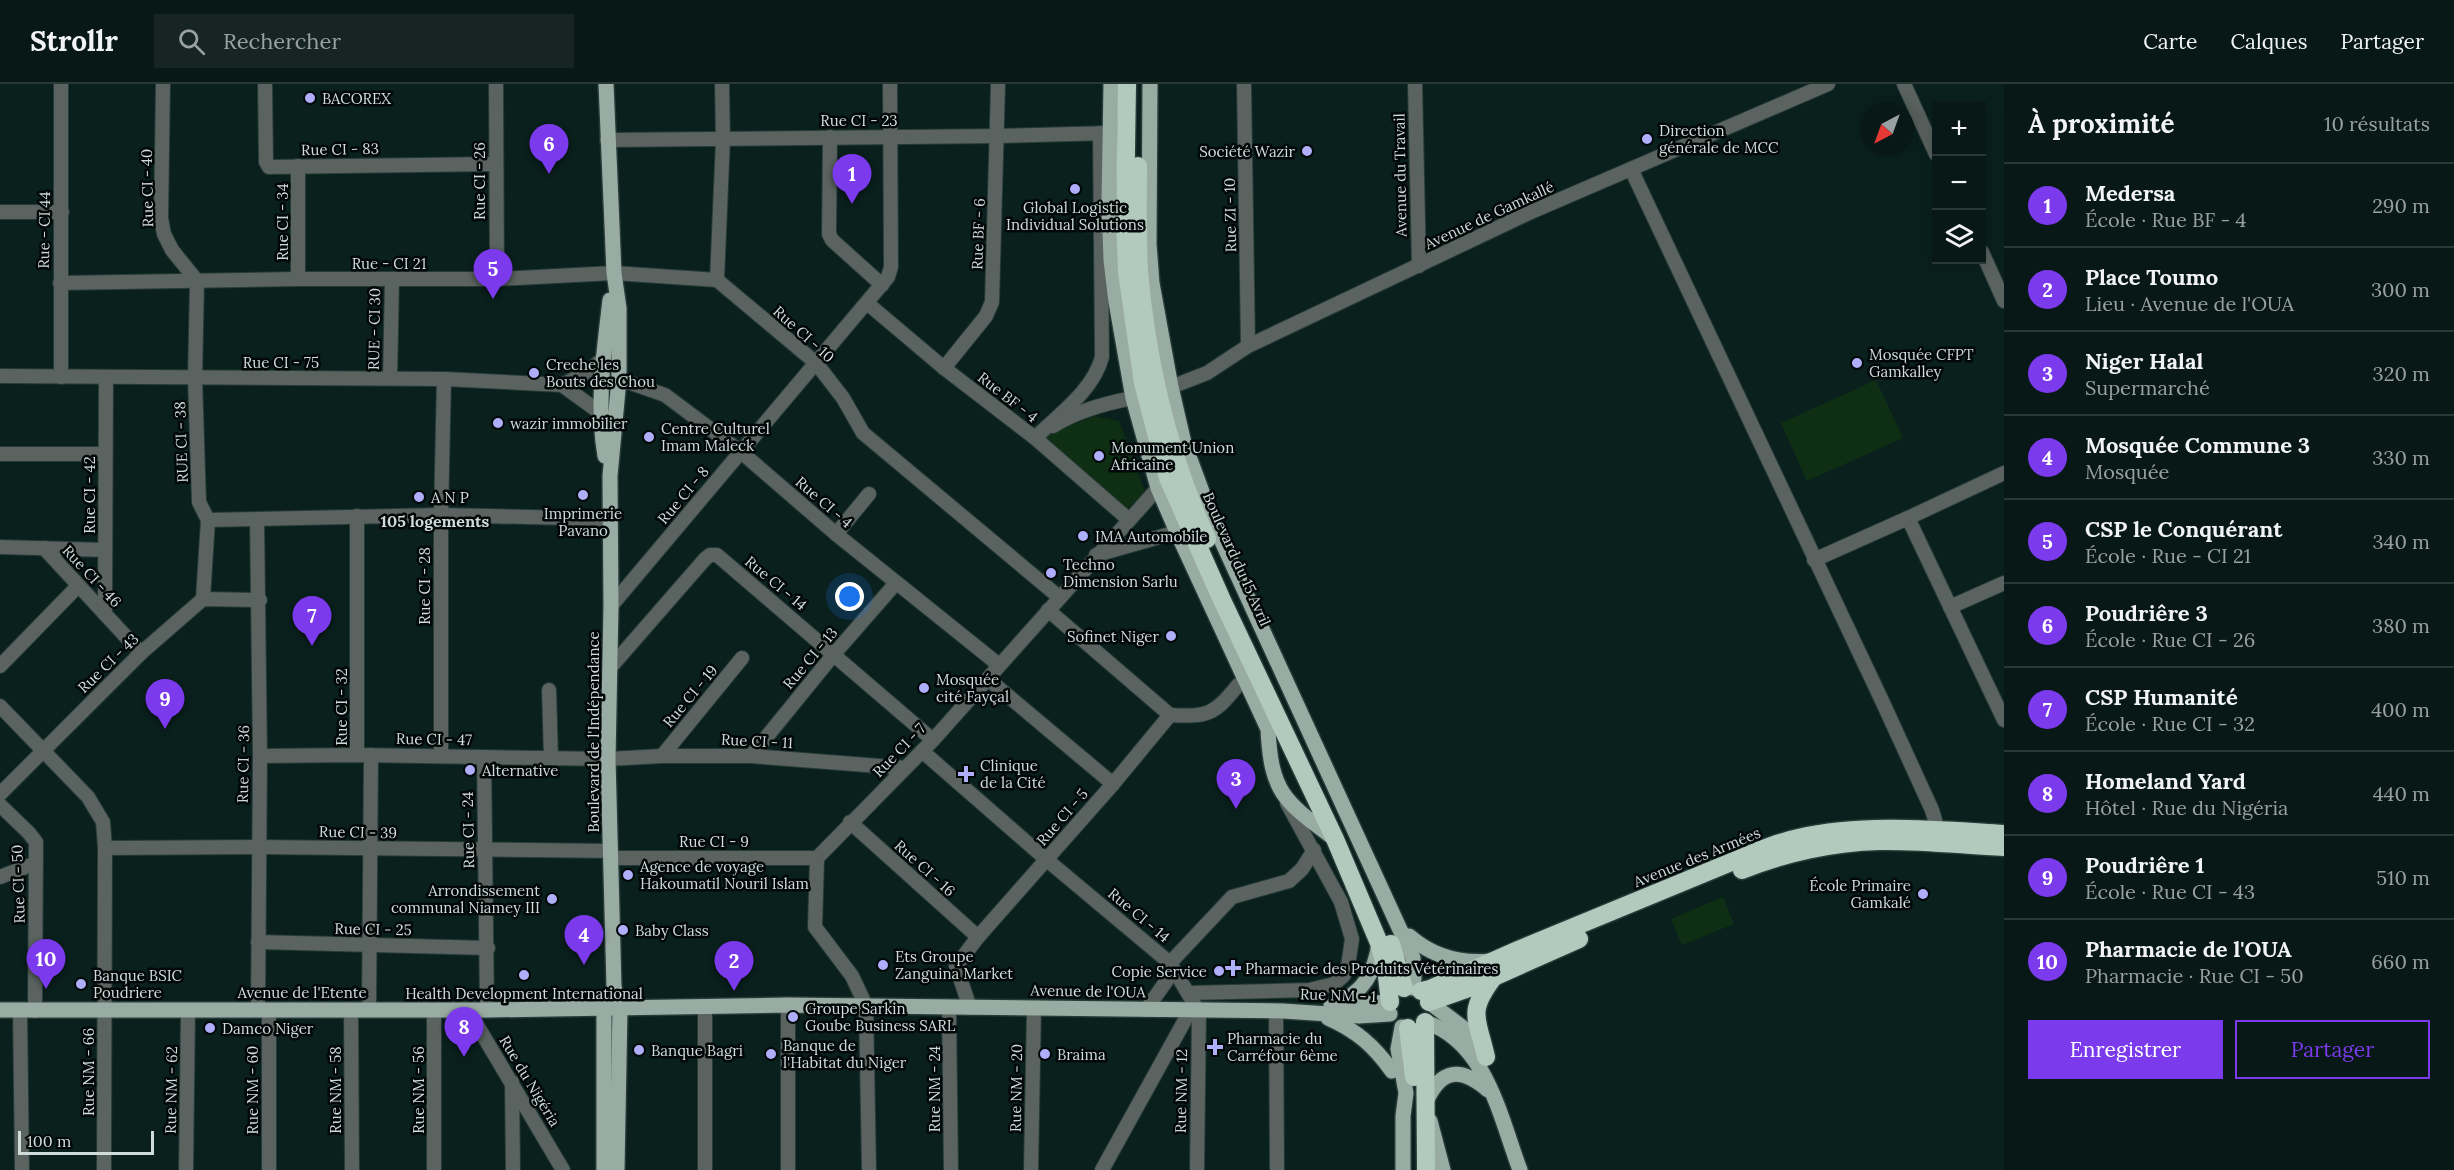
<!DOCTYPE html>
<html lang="fr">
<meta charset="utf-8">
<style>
body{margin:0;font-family:Lora,serif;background:#162523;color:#f1f3f6}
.controls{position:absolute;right:18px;top:18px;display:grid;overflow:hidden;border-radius:0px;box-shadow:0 3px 15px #0003}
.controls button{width:54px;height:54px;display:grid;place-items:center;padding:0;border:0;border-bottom:2px solid #293735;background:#081816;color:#f1f3f6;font:30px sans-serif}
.compass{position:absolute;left:1860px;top:18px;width:54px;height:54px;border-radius:50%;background:#081816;box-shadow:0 3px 15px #0003;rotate:221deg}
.scale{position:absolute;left:18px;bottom:15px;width:136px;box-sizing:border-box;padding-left:6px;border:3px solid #cfdcda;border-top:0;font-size:16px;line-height:21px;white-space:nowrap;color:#cfdcda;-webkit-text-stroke:4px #020807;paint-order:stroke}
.you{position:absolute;left:850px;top:513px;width:21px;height:21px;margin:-15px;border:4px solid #fff;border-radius:50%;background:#1a73e8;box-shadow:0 0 0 9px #1a73e833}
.badge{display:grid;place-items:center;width:39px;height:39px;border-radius:50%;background:#7c3aed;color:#fff;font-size:20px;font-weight:700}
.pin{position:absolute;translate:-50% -50px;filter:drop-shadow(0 2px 3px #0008)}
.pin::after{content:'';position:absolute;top:32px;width:21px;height:18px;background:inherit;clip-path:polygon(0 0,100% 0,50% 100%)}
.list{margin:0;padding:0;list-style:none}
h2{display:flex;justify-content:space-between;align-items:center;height:78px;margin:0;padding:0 24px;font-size:26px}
h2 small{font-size:20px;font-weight:400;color:#98a0a1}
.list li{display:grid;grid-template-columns:39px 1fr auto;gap:18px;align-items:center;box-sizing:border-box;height:84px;padding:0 24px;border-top:2px solid #293735}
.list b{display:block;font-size:22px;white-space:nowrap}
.list p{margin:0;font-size:20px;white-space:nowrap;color:#98a0a1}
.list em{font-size:20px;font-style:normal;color:#98a0a1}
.actions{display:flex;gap:12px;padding:18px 24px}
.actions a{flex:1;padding:14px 0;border:2px solid #7c3aed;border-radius:0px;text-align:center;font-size:21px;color:#7c3aed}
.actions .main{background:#7c3aed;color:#fff}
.icon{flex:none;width:33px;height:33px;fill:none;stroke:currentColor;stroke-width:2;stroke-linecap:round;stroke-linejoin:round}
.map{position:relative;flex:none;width:2004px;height:1086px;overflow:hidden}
header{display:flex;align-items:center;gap:36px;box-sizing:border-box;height:84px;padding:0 30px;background:#081816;border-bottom:2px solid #293735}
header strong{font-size:28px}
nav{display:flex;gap:33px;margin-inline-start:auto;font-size:21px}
.search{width:420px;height:54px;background:#162523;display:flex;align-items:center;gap:15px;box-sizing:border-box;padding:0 21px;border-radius:0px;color:#98a0a1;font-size:22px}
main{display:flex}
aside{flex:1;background:#081816}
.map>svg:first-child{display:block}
.green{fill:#0e2f13}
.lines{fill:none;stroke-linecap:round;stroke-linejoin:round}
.minor-casing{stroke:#263a37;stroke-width:16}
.major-casing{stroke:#263a37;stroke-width:18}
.highway-casing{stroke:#263a37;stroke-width:21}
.minor{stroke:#5a635f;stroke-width:14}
.major{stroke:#99aca3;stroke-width:15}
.highway{stroke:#b2c9be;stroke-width:18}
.poi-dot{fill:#aeaefb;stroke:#020807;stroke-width:2}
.labels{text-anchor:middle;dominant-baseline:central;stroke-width:5;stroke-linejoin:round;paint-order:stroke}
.poi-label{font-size:15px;fill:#cfdcda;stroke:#020807;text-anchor:start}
.street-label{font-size:15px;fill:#cfdcda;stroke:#020807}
.neighbourhood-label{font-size:16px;font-weight:bold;fill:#cfdcda;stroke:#020807}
</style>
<header>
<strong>Strollr</strong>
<div class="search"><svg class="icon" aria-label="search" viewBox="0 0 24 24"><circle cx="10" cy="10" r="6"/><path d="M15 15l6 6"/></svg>Rechercher</div>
<nav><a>Carte</a><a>Calques</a><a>Partager</a></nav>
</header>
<main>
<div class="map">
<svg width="2004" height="1086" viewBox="0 0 2004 1086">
<rect width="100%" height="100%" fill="#0a201d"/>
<!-- green -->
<g class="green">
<path d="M1876,296L1903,354L1807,397L1781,339Z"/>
<path d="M1094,332L1119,337L1145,408L1125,427L1044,358V352Z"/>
<path d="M1723,813L1734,840L1682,861L1671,835Z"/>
</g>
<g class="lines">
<defs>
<g id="minor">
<path d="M61,0V293"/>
<path d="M163,0L161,134L164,150L172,166L197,197L195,295L199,418L208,436L203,515"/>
<path d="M265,0L266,78L269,83L495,80"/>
<path d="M496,0L497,195"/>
<path d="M722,0L723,55L717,196L816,279L843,314L863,349L1059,513"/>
<path d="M1244,0L1248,262"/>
<path d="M1415,0L1419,182"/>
<path d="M1904,0L1936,70"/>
<path d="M830,53L829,150L832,156L882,201"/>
<path d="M607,56L997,52L1110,49"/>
<path d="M1631,85L1884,621L1932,726L1940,753"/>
<path d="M0,128H62"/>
<path d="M1982,168L2004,217"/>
<path d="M298,195V82"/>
<path d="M60,199L298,195H497L614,189L717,196"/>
<path d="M867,219L944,284L1035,354L1128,435"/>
<path d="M944,284L986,232L992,218L998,0"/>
<path d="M0,292L444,295L562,301L602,330"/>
<path d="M390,294L392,196"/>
<path d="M619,295L665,311L741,368L836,450L999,581"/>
<path d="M562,301L582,291L603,275"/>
<path d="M1171,303L1207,289L1248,262L1531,128L1828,0"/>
<path d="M1053,342C1077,327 1106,319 1133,314"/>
<path d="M1035,354C1059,330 1093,307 1102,273L1100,49"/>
<path d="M0,370H105"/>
<path d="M357,432V671"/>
<path d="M1908,434L2004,389"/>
<path d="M257,435L260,672L258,926"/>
<path d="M208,436L441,431L611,435"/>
<path d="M836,450L869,410"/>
<path d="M0,463L105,466"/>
<path d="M44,464L141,569"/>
<path d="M1096,471L1177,448"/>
<path d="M1814,476L1908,434L2004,636"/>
<path d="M611,522L888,193L891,183L890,0"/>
<path d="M1950,523L2004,499"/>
<path d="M1048,526L1170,631"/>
<path d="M105,530L106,293"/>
<path d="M0,582L78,502"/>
<path d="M610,584L705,475L710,471H717L933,656"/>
<path d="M988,595L1113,700"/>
<path d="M549,606L551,674"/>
<path d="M0,622L88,713L103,738L105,764L104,1086"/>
<path d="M922,667L1047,776L1170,879"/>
<path d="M260,672L357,671L608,675L662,672H751L905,684"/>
<path d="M441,672V431L444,295"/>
<path d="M662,672L742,574"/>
<path d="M751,672L834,570L896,499"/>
<path d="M484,673L487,926"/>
<path d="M0,710L141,569L203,515L260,516"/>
<path d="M0,721L29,749L36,758L35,927"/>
<path d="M850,738L978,853"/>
<path d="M105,764L258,763L611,767"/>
<path d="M611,774H817"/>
<path d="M0,793L36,779"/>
<path d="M258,858L488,864"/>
<path d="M1188,909L1309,906L1334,900L1344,891L1348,882L1352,855L1341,818L1287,719"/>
<path d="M949,923L951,1086"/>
<path d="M970,924L956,882L978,853L1113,700L1170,631C1208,633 1214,631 1238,601"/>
<path d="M351,926L352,1086"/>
<path d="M369,926L371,671"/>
<path d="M434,926V1086"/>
<path d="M468,926L563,1086"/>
<path d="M1146,926L1174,886"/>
<path d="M20,927L22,1086"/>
<path d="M1276,927L1277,1086"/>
<path d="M512,998L513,1086"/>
<path d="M186,1086L188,927"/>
<path d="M269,1086V927"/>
<path d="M705,1086V923"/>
<path d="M788,1086V921"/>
<path d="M869,1086L866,922L852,892L815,843L817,774L933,656L1158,404"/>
<path d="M1031,1086L1034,924"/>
<path d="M1102,1086L1190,927"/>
<path d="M1197,1086L1199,928L1170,879L1232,813L1289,797L1302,785L1314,766"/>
</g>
<g id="major">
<path d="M606,0L614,189L619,224V295L610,392L611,522L608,675L614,903L620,925L617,1086"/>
<path d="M1111,0L1109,118L1111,176L1116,218L1133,314L1158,404L1177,448L1268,645C1271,710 1285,718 1335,755"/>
<path d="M1150,0L1149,160L1152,199L1171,303L1184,359L1214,440L1413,874L1414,894L1412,904"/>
<path d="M605,372C596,321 604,267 610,216"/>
<path d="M1409,852C1432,872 1459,880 1490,877"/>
<path d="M1429,918L1462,943L1482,967"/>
<path d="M1336,919C1364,909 1375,887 1379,859"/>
<path d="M1331,922L1390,918"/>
<path d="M0,926H487L788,921L1283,927L1359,932L1390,930"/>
<path d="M1328,934C1356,946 1374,962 1392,987"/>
<path d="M1425,938C1486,957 1500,1033 1520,1086"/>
<path d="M1402,943L1398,965L1406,1009L1403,1032V1086"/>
<path d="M1426,1018C1441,984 1461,983 1488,1006"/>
<path d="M1430,1037L1443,1086"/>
<path d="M604,1086V925L608,916"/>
</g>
<g id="highway">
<path d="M1127,0L1125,133L1127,188L1143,299L1168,394L1221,514L1335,755L1379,859L1386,885L1390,918"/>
<path d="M1138,82C1138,117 1137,152 1139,187C1147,279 1169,371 1207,455"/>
<path d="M1742,786C1784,769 1834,758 1879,757C1920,756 1962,761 2004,763"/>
<path d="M1391,860L1404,904"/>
<path d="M1421,907L1430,905L1518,866L1758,767C1771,762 1784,757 1798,754C1864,739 1936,746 2004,750"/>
<path d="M1429,918L1469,904L1579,855"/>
<path d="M1425,938L1426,1086"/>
<path d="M1408,944L1414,993"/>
<path d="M1486,973C1477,933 1467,929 1493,894"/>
</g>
</defs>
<!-- minor casing -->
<use href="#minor" class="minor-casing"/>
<!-- major casing -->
<use href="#major" class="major-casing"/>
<!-- highway casing -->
<use href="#highway" class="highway-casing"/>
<!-- minor -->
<use href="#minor" class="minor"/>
<!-- major -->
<use href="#major" class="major"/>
<!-- highway -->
<use href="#highway" class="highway"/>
</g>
<!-- markers -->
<g class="poi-dot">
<circle cx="310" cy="14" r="6"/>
<circle cx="1647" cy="55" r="6"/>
<circle cx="1307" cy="67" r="6"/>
<circle cx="1075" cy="105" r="6"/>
<circle cx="1857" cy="279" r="6"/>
<circle cx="534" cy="289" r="6"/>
<circle cx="498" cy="339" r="6"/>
<circle cx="649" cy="353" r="6"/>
<circle cx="1099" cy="372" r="6"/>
<circle cx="583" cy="411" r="6"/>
<circle cx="419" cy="413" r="6"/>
<circle cx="1083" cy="452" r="6"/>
<circle cx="1051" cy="489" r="6"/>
<circle cx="1171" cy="552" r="6"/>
<circle cx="924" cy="604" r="6"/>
<circle cx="470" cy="686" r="6"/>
<path d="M963 681h6v6h6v6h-6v6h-6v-6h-6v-6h6z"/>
<circle cx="628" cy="791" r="6"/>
<circle cx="1923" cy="810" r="6"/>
<circle cx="552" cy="815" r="6"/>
<circle cx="623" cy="846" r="6"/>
<circle cx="883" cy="881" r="6"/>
<path d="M1230 875h6v6h6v6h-6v6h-6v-6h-6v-6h6z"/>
<circle cx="1219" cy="887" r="6"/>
<circle cx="524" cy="891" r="6"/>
<circle cx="81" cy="900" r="6"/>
<circle cx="793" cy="933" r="6"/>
<circle cx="210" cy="944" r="6"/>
<path d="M1212 954h6v6h6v6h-6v6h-6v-6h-6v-6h6z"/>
<circle cx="639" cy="966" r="6"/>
<circle cx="771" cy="970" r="6"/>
<circle cx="1045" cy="970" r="6"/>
</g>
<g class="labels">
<!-- poi labels -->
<g class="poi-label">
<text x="322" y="14">BACOREX</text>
<text x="1659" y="46">Direction<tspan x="1659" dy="17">générale de MCC</tspan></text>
<text x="1295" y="67" text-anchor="end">Société Wazir</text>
<text x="1075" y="123" text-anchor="middle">Global Logistic<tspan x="1075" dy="17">Individual Solutions</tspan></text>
<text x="1869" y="270">Mosquée CFPT<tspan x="1869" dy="17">Gamkalley</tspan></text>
<text x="546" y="280">Creche les<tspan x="546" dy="17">Bouts des Chou</tspan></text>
<text x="510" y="339">wazir immobilier</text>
<text x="661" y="344">Centre Culturel<tspan x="661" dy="17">Imam Maleck</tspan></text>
<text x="1111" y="363">Monument Union<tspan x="1111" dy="17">Africaine</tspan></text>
<text x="431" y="413">A N P</text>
<text x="583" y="429" text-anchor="middle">Imprimerie<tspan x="583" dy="17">Pavano</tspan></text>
<text x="1095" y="452">IMA Automobile</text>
<text x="1063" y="480">Techno<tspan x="1063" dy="17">Dimension Sarlu</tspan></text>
<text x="1159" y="552" text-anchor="end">Sofinet Niger</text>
<text x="936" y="595">Mosquée<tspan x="936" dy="17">cité Fayçal</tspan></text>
<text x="980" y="681">Clinique<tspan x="980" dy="17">de la Cité</tspan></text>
<text x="482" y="686">Alternative</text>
<text x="640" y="782">Agence de voyage<tspan x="640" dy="17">Hakoumatil Nouril Islam</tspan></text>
<text x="1911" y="801" text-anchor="end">École Primaire<tspan x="1911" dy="17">Gamkalé</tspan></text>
<text x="540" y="806" text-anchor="end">Arrondissement<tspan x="540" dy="17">communal Niamey III</tspan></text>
<text x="635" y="846">Baby Class</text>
<text x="895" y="872">Ets Groupe<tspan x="895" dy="17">Zanguina Market</tspan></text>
<text x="1245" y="884">Pharmacie des Produits Vétérinaires</text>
<text x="1207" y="887" text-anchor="end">Copie Service</text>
<text x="93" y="891">Banque BSIC<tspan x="93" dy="17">Poudriere</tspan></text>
<text x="524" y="909" text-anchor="middle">Health Development International</text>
<text x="805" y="924">Groupe Sarkin<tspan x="805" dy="17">Goube Business SARL</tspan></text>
<text x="222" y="944">Damco Niger</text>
<text x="1227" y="954">Pharmacie du<tspan x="1227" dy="17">Carréfour 6ème</tspan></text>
<text x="783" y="961">Banque de<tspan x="783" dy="17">l'Habitat du Niger</tspan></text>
<text x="651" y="966">Banque Bagri</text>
<text x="1057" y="970">Braima</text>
</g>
<!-- street labels -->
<g class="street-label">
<text x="859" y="36">Rue CI - 23</text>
<text transform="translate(340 65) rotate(-1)">Rue CI - 83</text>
<text transform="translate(1400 91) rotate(-91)">Avenue du Travail</text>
<text transform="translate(479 97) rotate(-90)">Rue CI - 26</text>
<text transform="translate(147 104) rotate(-91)">Rue CI - 40</text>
<text transform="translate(1230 131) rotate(-91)">Rue ZI - 10</text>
<text transform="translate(1489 131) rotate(-25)">Avenue de Gamkallé</text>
<text transform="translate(282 138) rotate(-90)">Rue CI - 34</text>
<text transform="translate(44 146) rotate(-89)">Rue - CI 44</text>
<text transform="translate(978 150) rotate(-88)">Rue BF - 6</text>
<text x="389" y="179">Rue - CI 21</text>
<text transform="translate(374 245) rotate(-89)">RUE - CI 30</text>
<text transform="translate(804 250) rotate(42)">Rue CI - 10</text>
<text x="281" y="278">Rue CI - 75</text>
<text transform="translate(1008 313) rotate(38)">Rue BF - 4</text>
<text transform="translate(181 358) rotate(-92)">RUE CI - 38</text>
<text transform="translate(89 411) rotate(-90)">Rue CI - 42</text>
<text transform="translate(683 411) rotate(-50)">Rue CI - 8</text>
<text transform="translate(824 418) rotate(41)">Rue CI - 4</text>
<text transform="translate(1237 475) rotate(66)">Boulevard du 15 Avril</text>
<text transform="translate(92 492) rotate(47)">Rue CI - 46</text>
<text transform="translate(776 499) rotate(40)">Rue CI - 14</text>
<text transform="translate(424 502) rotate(-90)">Rue CI - 28</text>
<text transform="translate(810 574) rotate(-50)">Rue CI - 13</text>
<text transform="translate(108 579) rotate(-44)">Rue CI - 43</text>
<text transform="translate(690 612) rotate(-50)">Rue CI - 19</text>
<text transform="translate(341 623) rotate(-90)">Rue CI - 32</text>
<text transform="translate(593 648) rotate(-90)">Boulevard de l'Indépendance</text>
<text transform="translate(434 655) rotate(1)">Rue CI - 47</text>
<text transform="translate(757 657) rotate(3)">Rue CI - 11</text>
<text transform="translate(899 666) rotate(-46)">Rue CI - 7</text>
<text transform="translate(243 680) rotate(-89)">Rue CI - 36</text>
<text transform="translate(1062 733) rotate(-49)">Rue CI - 5</text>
<text transform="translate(468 746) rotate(-91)">Rue CI - 24</text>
<text transform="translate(358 748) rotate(1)">Rue CI - 39</text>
<text x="714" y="757">Rue CI - 9</text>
<text transform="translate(1697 773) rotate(-22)">Avenue des Armées</text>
<text transform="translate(925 784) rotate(42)">Rue CI - 16</text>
<text transform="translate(18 800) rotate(-92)">Rue CI - 50</text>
<text transform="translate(1139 831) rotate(40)">Rue CI - 14</text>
<text transform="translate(373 845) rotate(1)">Rue CI - 25</text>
<text transform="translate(1088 907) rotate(1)">Avenue de l'OUA</text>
<text x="302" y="908">Avenue de l'Etente</text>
<text transform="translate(1338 911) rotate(2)">Rue NM - 1</text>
<text transform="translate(88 988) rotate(-90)">Rue NM - 66</text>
<text transform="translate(530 997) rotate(59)">Rue du Nigéria</text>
<text transform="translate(1016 1004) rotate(-89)">Rue NM - 20</text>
<text transform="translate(934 1005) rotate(-90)">Rue NM - 24</text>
<text transform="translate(171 1006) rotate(-89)">Rue NM - 62</text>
<text transform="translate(252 1006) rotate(-90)">Rue NM - 60</text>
<text transform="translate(335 1006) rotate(-90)">Rue NM - 58</text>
<text transform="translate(418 1006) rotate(-90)">Rue NM - 56</text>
<text transform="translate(1181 1007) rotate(-89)">Rue NM - 12</text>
</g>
<!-- neighbourhood labels -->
<g class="neighbourhood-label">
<text x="435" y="437">105 logements</text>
</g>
</g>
</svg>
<div class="controls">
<button>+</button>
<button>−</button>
<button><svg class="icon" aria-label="layers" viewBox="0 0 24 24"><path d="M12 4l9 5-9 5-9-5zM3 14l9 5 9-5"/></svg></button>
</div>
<svg class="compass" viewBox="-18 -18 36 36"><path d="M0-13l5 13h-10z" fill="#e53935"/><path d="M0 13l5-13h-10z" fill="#98a0a1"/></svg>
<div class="scale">100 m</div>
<div class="you"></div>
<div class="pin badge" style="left:852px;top:120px">1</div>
<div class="pin badge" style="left:734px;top:907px">2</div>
<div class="pin badge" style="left:1236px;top:725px">3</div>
<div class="pin badge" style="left:584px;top:881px">4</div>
<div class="pin badge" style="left:493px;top:215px">5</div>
<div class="pin badge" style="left:549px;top:90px">6</div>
<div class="pin badge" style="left:312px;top:562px">7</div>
<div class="pin badge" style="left:464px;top:973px">8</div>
<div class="pin badge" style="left:165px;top:645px">9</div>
<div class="pin badge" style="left:46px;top:905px">10</div>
</div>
<aside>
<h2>À proximité<small>10 résultats</small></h2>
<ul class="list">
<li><span class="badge">1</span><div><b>Medersa</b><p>École · Rue BF - 4</p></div><em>290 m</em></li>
<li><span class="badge">2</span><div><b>Place Toumo</b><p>Lieu · Avenue de l'OUA</p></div><em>300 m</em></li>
<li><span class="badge">3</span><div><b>Niger Halal</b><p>Supermarché</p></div><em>320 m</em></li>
<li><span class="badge">4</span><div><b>Mosquée Commune 3</b><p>Mosquée</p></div><em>330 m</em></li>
<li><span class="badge">5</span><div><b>CSP le Conquérant</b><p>École · Rue - CI 21</p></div><em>340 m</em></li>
<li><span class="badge">6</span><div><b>Poudriêre 3</b><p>École · Rue CI - 26</p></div><em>380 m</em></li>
<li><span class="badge">7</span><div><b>CSP Humanité</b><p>École · Rue CI - 32</p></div><em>400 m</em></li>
<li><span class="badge">8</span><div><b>Homeland Yard</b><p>Hôtel · Rue du Nigéria</p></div><em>440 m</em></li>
<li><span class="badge">9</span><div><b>Poudriêre 1</b><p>École · Rue CI - 43</p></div><em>510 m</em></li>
<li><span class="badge">10</span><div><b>Pharmacie de l'OUA</b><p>Pharmacie · Rue CI - 50</p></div><em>660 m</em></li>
</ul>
<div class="actions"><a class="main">Enregistrer</a><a>Partager</a></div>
</aside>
</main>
